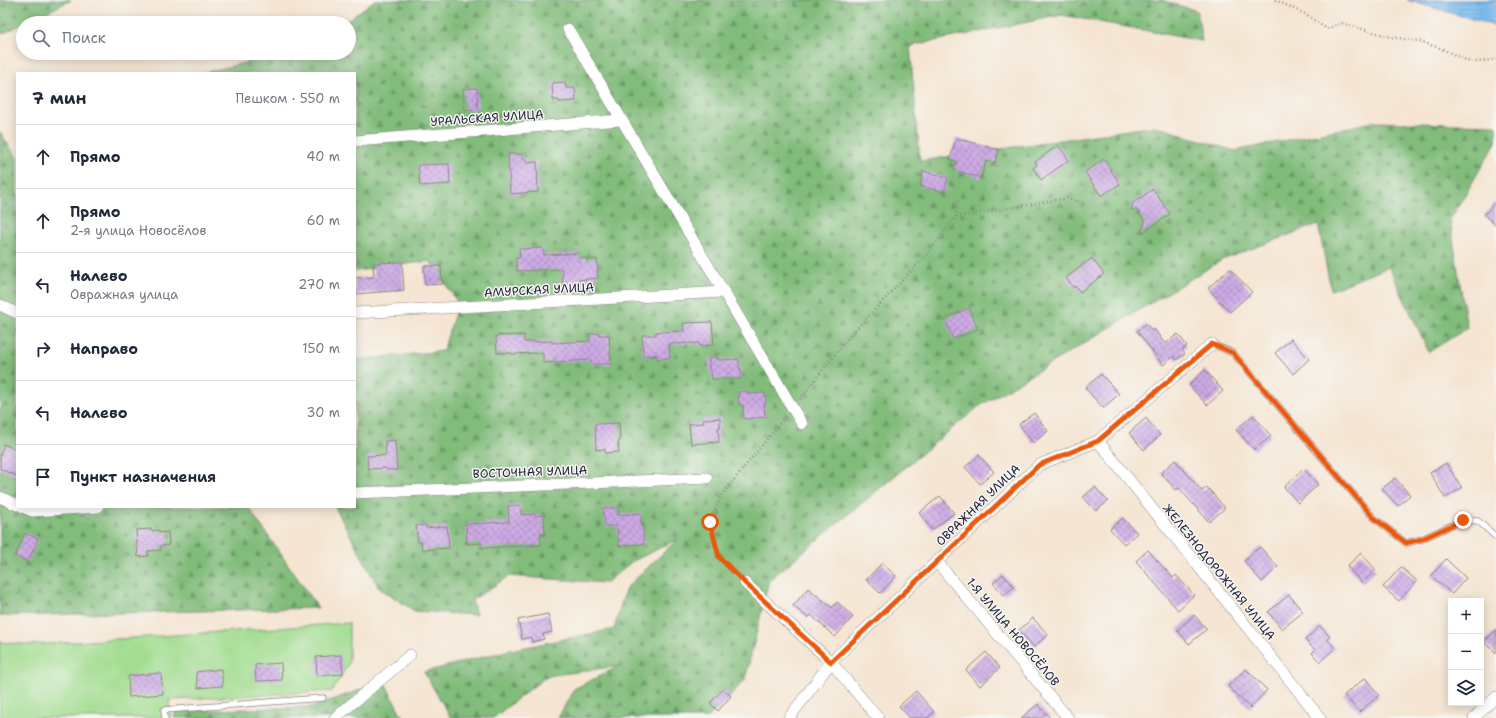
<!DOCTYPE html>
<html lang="ru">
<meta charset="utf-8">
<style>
body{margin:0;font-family:"Shantell Sans",sans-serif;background:#f2f2f3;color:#1f2937}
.controls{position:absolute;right:12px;bottom:12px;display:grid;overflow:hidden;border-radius:0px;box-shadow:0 2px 10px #0003}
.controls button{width:36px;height:36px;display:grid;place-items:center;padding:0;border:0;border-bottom:1px solid #e0e1e3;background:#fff;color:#1f2937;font:20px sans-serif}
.stop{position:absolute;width:12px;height:12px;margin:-9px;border:3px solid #ea580c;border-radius:50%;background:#fff}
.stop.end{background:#ea580c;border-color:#fff;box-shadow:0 1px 4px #0008}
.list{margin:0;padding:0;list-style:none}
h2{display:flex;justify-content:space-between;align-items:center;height:52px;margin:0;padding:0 16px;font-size:17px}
h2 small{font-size:13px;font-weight:400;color:#747a83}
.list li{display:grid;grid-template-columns:26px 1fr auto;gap:12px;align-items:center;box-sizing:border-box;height:64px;padding:0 16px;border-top:1px solid #e0e1e3}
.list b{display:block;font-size:15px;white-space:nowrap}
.list p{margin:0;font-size:13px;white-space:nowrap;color:#747a83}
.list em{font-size:13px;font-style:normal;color:#747a83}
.icon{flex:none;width:22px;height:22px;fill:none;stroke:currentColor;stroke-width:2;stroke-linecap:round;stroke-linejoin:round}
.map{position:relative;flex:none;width:1496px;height:718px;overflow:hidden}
.search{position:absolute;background:#fff;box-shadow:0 2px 10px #0003;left:16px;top:16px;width:340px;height:44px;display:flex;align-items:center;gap:10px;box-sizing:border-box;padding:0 14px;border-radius:22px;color:#747a83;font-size:15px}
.panel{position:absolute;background:#fff;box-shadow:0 2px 10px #0003;left:16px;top:72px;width:340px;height:436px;border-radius:0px}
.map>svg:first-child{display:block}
.green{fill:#a2dd90;stroke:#628066}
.forest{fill:url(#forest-firs);stroke:#526f5a}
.water{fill:url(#water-rules);stroke:#4d6e94}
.building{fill:url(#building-cross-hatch)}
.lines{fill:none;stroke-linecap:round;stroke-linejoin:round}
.lane-casing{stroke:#8c8486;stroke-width:7}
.street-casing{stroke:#8c8486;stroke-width:12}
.path{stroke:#8c8486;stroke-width:2.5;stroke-dasharray:1 3;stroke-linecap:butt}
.lane{stroke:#fff;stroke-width:5.5}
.street{stroke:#fff;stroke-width:11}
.route{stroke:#ea580c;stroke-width:5}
.labels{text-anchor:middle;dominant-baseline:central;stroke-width:3;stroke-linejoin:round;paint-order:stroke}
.street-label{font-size:12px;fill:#22223b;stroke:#f6f6f2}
</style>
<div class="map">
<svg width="1496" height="718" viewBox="0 0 1496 718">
<defs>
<pattern id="forest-firs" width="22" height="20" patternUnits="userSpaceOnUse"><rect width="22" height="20" fill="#81bc7a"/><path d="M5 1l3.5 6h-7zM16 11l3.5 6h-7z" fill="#699865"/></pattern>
<pattern id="water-rules" width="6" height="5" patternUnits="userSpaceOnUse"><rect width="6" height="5" fill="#78bbee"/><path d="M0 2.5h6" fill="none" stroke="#68a0cd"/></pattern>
<pattern id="building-cross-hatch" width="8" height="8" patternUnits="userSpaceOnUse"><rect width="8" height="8" fill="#ceaae6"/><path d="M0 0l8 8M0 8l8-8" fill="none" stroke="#a78abc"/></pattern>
</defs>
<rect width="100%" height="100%" fill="#f6f6f2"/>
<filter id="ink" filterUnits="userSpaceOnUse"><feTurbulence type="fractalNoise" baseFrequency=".025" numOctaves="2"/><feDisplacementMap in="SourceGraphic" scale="8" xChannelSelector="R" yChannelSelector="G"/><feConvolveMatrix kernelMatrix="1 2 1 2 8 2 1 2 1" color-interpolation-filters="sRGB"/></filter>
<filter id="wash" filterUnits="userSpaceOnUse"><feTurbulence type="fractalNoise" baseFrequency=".012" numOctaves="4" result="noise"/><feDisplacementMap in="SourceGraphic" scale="16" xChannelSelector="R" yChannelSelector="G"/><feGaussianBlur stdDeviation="0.9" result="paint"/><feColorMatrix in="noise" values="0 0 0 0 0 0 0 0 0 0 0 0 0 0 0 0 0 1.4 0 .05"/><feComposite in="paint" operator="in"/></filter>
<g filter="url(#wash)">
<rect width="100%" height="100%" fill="#f5e5d2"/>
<!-- green -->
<path class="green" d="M349,623V663L332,691L169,700L171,718H0V642L31,645Z"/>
<!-- forest -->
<g class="forest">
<path d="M0,0H71L2,34L0,31Z"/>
<path d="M375,0H1161L1197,11L1202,41L1062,15L910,46L920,161L1155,126L1235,151L1373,122L1496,125V142L1450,220L1467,328L1429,352L1389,267L1331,290L1318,224L1222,260L978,407L769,580L745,680L708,718H558L574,689L619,666L547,676L493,718H451L424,672L506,651L614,629L626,588L678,539L631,562L606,583L509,576L472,600L476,615L415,611L379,588L335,507H355V360L443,351L458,303L430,261L355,271V73H202L286,53H349V23H344Z"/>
<path d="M0,132L17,158V507H248L318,608L0,616Z"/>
<path d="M384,681L403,718H174L176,711L313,707Z"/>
</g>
<!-- water -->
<path class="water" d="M1407,0H1496V26Z"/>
<g id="blocks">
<!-- building -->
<g class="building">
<path d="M565,82L566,88H575L576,101L559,102V100H553L552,83Z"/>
<path d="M477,88L478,109L465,110L463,89Z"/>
<path d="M956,138L999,150L995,163L986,161L981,178L954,170L957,161L950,159Z"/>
<path d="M1058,145L1069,160L1041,180L1033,168L1037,165L1035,162Z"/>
<path d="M508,154H522V159H527V163L537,162L538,192L510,194Z"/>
<path d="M1104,159L1120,184L1101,196L1085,172Z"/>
<path d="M449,164L450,184L420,186L418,165Z"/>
<path d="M923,171L948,178L944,192L920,186Z"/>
<path d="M1153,189L1170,214L1141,234L1145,222L1137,210H1131L1133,203Z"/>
<path d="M1496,201V225L1484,215Z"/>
<path d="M543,248L544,255L579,253L580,258H586V260L597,259L598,278L578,280V287L563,288L562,269L517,271L516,258H520L519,249Z"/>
<path d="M1092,258L1104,274L1080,292L1076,286L1074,288L1066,278Z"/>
<path d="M402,262L404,290L355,294V278L374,277L373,263Z"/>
<path d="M424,266H441L442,284L425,285Z"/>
<path d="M1230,269L1252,292L1230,312L1208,288Z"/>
<path d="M969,308L978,329L953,339L945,319Z"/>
<path d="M712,322L714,345L699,346V343L669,344L670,358L657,359V355L643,356L642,335H656V332L684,331L683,323Z"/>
<path d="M1146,324L1152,331L1154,329L1165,344L1178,334L1187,346L1182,350L1185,354L1176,360L1174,356L1163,365L1137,331Z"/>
<path d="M599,333V335H609L611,364H591V360L543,363V353L511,354V353H497L496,336L524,335V342L552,341V343L590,341V334Z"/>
<path d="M1291,339L1309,359L1293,374L1275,353Z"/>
<path d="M718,357V360L739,359V369H741V379H712L711,371H709V358Z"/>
<path d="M1205,370L1223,391L1207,405L1189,385Z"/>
<path d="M1101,374L1119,394L1103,408L1085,388Z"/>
<path d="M748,391V394L765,393L766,404H764L765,417L744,419L743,405H739L738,392Z"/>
<path d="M1034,413L1048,431L1033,443L1019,424Z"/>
<path d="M1253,415L1271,436L1254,450L1236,430Z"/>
<path d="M720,418V428H718L719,442L691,444L689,424L704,423L703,419Z"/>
<path d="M1146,418L1160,435L1144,450L1129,433Z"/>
<path d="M619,423L620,441L618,442L619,452L605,453V449L596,450L595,424Z"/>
<path d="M395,440L397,470H387L386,468L368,469L367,456L386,455L385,441Z"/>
<path d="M4,444L17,450V476L0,469V455Z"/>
<path d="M979,455L994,472L980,484L965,467Z"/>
<path d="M1175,460L1202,491L1207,487L1225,508L1209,522L1179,488L1176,490L1161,473Z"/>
<path d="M1446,463L1462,488L1445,498L1430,473Z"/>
<path d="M1304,469L1318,485L1298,503L1284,487Z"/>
<path d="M1395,478L1410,495L1398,506L1382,489Z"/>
<path d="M1095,487L1108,501L1096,511L1083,497Z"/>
<path d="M940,496L954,513L932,530L919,513Z"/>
<path d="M520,505L521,515L535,514V516L544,515L545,535H540L541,545L481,548V543L467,544L466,524L509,522L508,506Z"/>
<path d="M603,508H618V515L641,513V525H643L644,544L619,546L617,526H605Z"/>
<path d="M1123,518L1137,533L1124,544L1110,529Z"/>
<path d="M426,525V528L447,526L449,548L422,550L421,542H418L416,526Z"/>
<path d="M151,529V531L159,530V533L168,532L169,545L160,546L161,550L148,551V556L138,557L136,530Z"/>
<path d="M25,533L38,539L28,562L15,556Z"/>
<path d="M1260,547L1278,567L1262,582L1244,561Z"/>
<path d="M1148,550L1173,578L1176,575L1194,595L1178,610L1136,561Z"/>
<path d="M1361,553L1376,570L1362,583L1347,566Z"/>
<path d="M1446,559L1466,578L1452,594L1431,576Z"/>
<path d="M882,563L896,576L880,593L866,580Z"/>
<path d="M1401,567L1417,581L1399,601L1383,587Z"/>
<path d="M1003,574L1014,587L1004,595L993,583Z"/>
<path d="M808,588L832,608L837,602L853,617L835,637L811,615L808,618L793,606Z"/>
<path d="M1289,595L1303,612L1282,629L1268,612Z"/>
<path d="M548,614L552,632L543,634L544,639L532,642L531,637L522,639L518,620Z"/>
<path d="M1194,615L1207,629L1189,644L1177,630Z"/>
<path d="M1033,618L1048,635L1034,647L1019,630Z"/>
<path d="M1320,626L1330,637L1327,639L1335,648L1320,662L1312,653L1315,650L1305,640Z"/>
<path d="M1496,630V654L1484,642Z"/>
<path d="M986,652L1000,668L980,686L966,670Z"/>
<path d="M341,655L343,674L317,676L316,657Z"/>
<path d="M281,663L282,680L256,681L255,665Z"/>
<path d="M221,669L223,686L198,688L196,672Z"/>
<path d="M1246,669L1267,690L1250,708L1228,686Z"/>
<path d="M161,673L163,694L129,697L128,676Z"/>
<path d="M1365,678L1379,695L1359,712L1344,695Z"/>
<path d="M723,689L731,696L718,711L710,703Z"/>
<path d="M916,691L934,712L927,718H910L899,706Z"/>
<path d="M1038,704L1050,718H1021Z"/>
</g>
</g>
</g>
<g filter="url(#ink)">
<use href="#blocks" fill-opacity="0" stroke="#8c8486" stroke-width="1"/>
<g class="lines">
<defs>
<g id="lane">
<path d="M1212,344L1233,353L1373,517L1406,543L1422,539L1463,520L1478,521L1496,537"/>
<path d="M165,718L164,710L323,698"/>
</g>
<g id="street">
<path d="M568,29L802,424"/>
<path d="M355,141L621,120"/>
<path d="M0,305L17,313"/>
<path d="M355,313L724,292"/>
<path d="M1098,441L1320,718"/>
<path d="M355,493L707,478"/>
<path d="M0,497L17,505"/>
<path d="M23,507L32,511L98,507"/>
<path d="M937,562L1068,718"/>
<path d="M745,583L831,662L878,718"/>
<path d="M335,718L410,655"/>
<path d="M789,718L831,662L1039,465L1098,441L1212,344"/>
<path d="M1474,718L1496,697"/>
</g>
</defs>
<!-- lane casing -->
<use href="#lane" class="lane-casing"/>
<!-- street casing -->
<use href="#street" class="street-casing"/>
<!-- path -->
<g class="path">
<path d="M1275,0L1305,14L1327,29L1341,23L1391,37L1418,41L1440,48L1468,61L1477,62L1496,59"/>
<path d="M956,217L1068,198L1079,202"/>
<path d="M800,399L848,338L929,252L956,217L958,200"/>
<path d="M738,576L719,557L710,522L721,496L785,417"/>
</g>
<!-- lane -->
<use href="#lane" class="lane"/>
<!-- street -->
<use href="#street" class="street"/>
</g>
</g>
<g class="lines" filter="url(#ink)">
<!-- route -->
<path class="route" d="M710,522L719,557L745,583L831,662L1039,465L1098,441L1212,344L1233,353L1373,517L1406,543L1422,539L1463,520"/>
</g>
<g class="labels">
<!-- street labels -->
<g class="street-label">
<text transform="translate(487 118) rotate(-4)">УРАЛЬСКАЯ УЛИЦА</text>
<text transform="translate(539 290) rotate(-3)">АМУРСКАЯ УЛИЦА</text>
<text transform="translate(530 472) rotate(-2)">ВОСТОЧНАЯ УЛИЦА</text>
<text transform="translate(978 505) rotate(-44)">ОВРАЖНАЯ УЛИЦА</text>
<text transform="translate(1219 572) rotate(51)">ЖЕЛЕЗНОДОРОЖНАЯ УЛИЦА</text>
<text transform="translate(1013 632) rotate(50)">1-Я УЛИЦА НОВОСЁЛОВ</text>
</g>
</g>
</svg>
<div class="controls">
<button>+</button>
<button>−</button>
<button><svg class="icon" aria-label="layers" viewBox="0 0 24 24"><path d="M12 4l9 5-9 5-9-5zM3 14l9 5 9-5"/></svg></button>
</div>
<div class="stop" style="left:710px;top:522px"></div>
<div class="stop end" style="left:1463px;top:520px"></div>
<div class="search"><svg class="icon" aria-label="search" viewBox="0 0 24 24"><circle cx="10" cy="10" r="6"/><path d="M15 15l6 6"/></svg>Поиск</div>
<section class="panel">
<h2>7 мин<small>Пешком · 550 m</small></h2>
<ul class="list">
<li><svg class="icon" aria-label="ahead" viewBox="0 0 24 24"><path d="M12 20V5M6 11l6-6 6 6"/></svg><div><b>Прямо</b></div><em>40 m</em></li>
<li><svg class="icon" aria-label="ahead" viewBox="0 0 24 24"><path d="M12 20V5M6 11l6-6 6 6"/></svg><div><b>Прямо</b><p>2-я улица Новосёлов</p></div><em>60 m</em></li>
<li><svg class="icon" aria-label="left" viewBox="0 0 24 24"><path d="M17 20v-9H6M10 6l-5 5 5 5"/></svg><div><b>Налево</b><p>Овражная улица</p></div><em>270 m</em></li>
<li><svg class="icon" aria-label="right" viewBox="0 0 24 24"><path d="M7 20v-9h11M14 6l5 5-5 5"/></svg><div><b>Направо</b></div><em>150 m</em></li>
<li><svg class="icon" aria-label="left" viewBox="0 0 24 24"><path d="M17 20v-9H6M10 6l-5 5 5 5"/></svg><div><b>Налево</b></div><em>30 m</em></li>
<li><svg class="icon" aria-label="arrive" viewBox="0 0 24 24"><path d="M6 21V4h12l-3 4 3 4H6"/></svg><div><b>Пункт назначения</b></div></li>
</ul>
</section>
</div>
